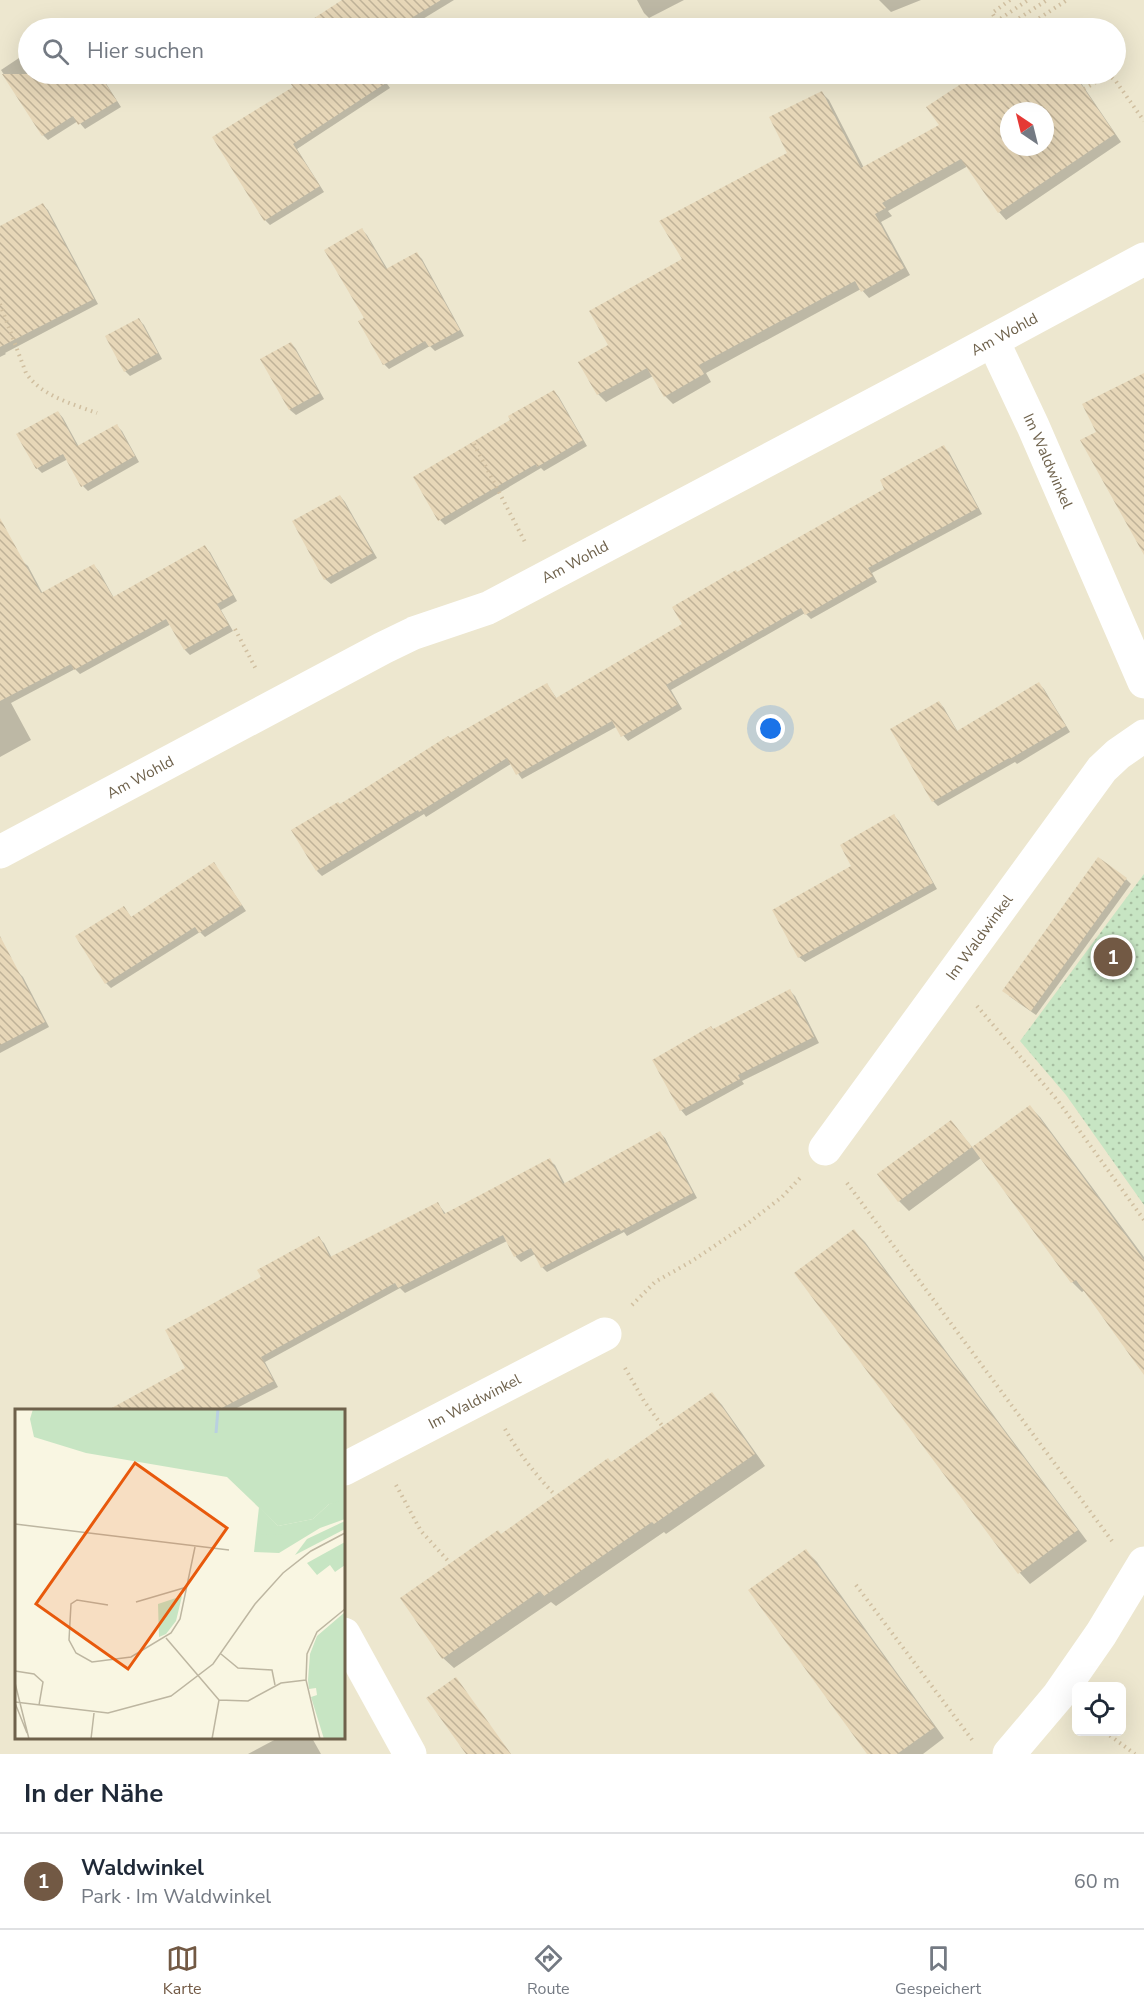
<!DOCTYPE html>
<html lang="de">
<meta charset="utf-8">
<style>
body{margin:0;font-family:"Nunito Sans",sans-serif;background:#f6f6f7;color:#1f2937}
.controls{position:absolute;right:18px;bottom:18px;display:grid;overflow:hidden;border-radius:9px;box-shadow:0 6px 24px #0002}
.controls button{width:54px;height:54px;display:grid;place-items:center;padding:0;border:0;border-bottom:2px solid #e0e1e3;background:#fff;color:#1f2937;font:30px sans-serif}
.compass{position:absolute;left:1000px;top:102px;width:54px;height:54px;border-radius:50%;background:#fff;box-shadow:0 6px 24px #0002;rotate:325deg}
.you{position:absolute;left:771px;top:729px;width:21px;height:21px;margin:-15px;border:4px solid #fff;border-radius:50%;background:#1a73e8;box-shadow:0 0 0 9px #1a73e833}
.badge{display:grid;place-items:center;width:39px;height:39px;border-radius:50%;background:#725944;color:#fff;font-size:20px;font-weight:700}
.pin{position:absolute;translate:-50% -50%;border:3px solid #fff;box-shadow:0 2px 6px #0006}
.list{margin:0;padding:0;list-style:none}
h2{display:flex;justify-content:space-between;align-items:center;height:78px;margin:0;padding:0 24px;font-size:26px}
h2 small{font-size:20px;font-weight:400;color:#747a83}
.list li{display:grid;grid-template-columns:39px 1fr auto;gap:18px;align-items:center;box-sizing:border-box;height:96px;padding:0 24px;border-top:2px solid #e0e1e3}
.list b{display:block;font-size:22px;white-space:nowrap}
.list p{margin:0;font-size:20px;white-space:nowrap;color:#747a83}
.list em{font-size:20px;font-style:normal;color:#747a83}
.icon{flex:none;width:33px;height:33px;fill:none;stroke:currentColor;stroke-width:2;stroke-linecap:round;stroke-linejoin:round}
.map{position:relative;flex:none;width:1144px;height:1754px;overflow:hidden}
.search{position:absolute;background:#fff;box-shadow:0 6px 24px #0002;left:18px;right:18px;top:18px;height:66px;display:flex;align-items:center;gap:15px;box-sizing:border-box;padding:0 21px;border-radius:33px;color:#747a83;font-size:22px}
.sheet{height:174px;background:#fff}
nav{display:flex;justify-content:space-around;align-items:center;box-sizing:border-box;height:84px;border-top:2px solid #e0e1e3;background:#fff;font-size:16px;color:#747a83}
nav a{display:grid;justify-items:center;gap:3px}
nav .on{color:#725944}
.map>svg:first-child{display:block}
.residential{fill:#ede7cf;fill-rule:evenodd}
.park{fill:url(#park-dots)}
.shadow{fill:#0003;fill-rule:evenodd}
.building{fill:url(#building-back-hatch);fill-rule:evenodd}
.lines{fill:none;stroke-linecap:round;stroke-linejoin:round}
.path{stroke:#d0bfa0;stroke-width:4;stroke-dasharray:1.5 4.5;stroke-linecap:butt}
.street{stroke:#fff;stroke-width:33}
.labels{text-anchor:middle;dominant-baseline:central;stroke-width:6;stroke-linejoin:round;paint-order:stroke}
.street-label{font-size:15px;fill:#6e614b;stroke:#fdfae8}
.inset-river{fill:none;stroke:#b9d0e0;stroke-width:3}
.inset-road{fill:none;stroke:#bdb6a1;stroke-width:1.5}
.view{fill:#e8590c;fill-opacity:0.15;stroke:#e8590c;stroke-width:3}
.inset-edge{fill:none;stroke:#6e614b;stroke-width:3}
</style>
<div class="map">
<svg width="1144" height="1754" viewBox="0 0 1144 1754">
<defs>
<pattern id="park-dots" width="8" height="8" patternUnits="userSpaceOnUse" patternTransform="scale(1.5)"><rect width="8" height="8" fill="#c7e5c3"/><path d="M2 2h.1M6 6h.1" fill="none" stroke="#a6bda0" stroke-width="1.8" stroke-linecap="round"/></pattern>
<pattern id="building-back-hatch" width="6" height="6" patternUnits="userSpaceOnUse" patternTransform="scale(1.5)"><rect width="6" height="6" fill="#e7d7b8"/><path d="M-1 5l2 2M0 0l6 6M5-1l2 2" fill="none" stroke="#bfb298"/></pattern>
</defs>
<rect width="100%" height="100%" fill="#f9f6e2"/>
<!-- residential -->
<path class="residential" d="M0,0H1144V1754H0ZM28,28H1116V74H28ZM1009,111H1045V147H1009ZM16,1410H344V1738H16ZM1076,1686H1122V1732H1076Z"/>
<!-- park -->
<path class="park" d="M1144,874V1205L1066,1095L1020,1041Z"/>
<!-- shadow -->
<g class="shadow">
<path d="M345,0H454L408,28H302Z"/>
<path d="M637,0H684L649,18L644,13Z"/>
<path d="M879,0H921L891,12Z"/>
<path d="M28,52V74H100L121,107L85,129L78,121L48,140L43,135L1,70Z"/>
<path d="M286,74H380L390,88L297,149L324,192L270,225L265,220L295,88Z"/>
<path d="M979,74H1075L1121,142L1006,220L999,212L968,166L888,211L892,216L881,222L910,275L869,298L861,289L706,373L711,382L673,404L665,396L653,376L606,402L598,394L610,345L684,259L789,154L821,92L829,100L864,168L941,125L929,107ZM1009,111H1045V147H1009Z"/>
<path d="M43,205L48,210L98,304L5,353L6,354L0,357V227Z"/>
<path d="M362,230L367,235L388,270L417,254L422,259L464,336L435,351L430,346L389,369L384,364L366,318Z"/>
<path d="M138,319L144,325L162,359L130,376L125,371Z"/>
<path d="M291,343L296,349L324,399L296,415L290,410L262,359Z"/>
<path d="M554,391L559,397L587,446L544,471L541,468L445,525L440,520L513,421Z"/>
<path d="M58,412L63,418L79,447L117,426L122,431L139,462L88,491L83,486L68,459L42,473L37,468Z"/>
<path d="M943,447L949,452L982,514L872,573L877,582L811,619L805,613L671,690L682,709L628,741L616,727L522,779L511,764L426,817L424,814L322,876L317,871L340,806L547,684L557,699L684,625L737,574L886,489Z"/>
<path d="M340,496L345,502L377,558L331,584L325,579Z"/>
<path d="M204,547L210,552L237,601L221,610L233,631L190,655L185,650L171,624L80,674L75,669L11,703L31,740L0,757V573L22,561L28,566L43,594L94,566L99,571L114,598Z"/>
<path d="M1039,684L1044,689L1070,732L1017,764L1015,762L938,806L933,801L939,702L944,708L958,732Z"/>
<path d="M894,816L899,821L937,889L805,962L799,957L774,911L853,867Z"/>
<path d="M214,864L246,911L205,937L200,932L111,988L106,983L124,908L132,918Z"/>
<path d="M1126,879L1131,884L1036,1015L1009,996Z"/>
<path d="M18,972L23,977L49,1027L0,1053V981Z"/>
<path d="M790,991L795,996L819,1043L742,1081L744,1084L686,1116L681,1110L654,1060Z"/>
<path d="M1030,1107L1040,1117L1144,1257V1360L1085,1290L1082,1292L1072,1282L981,1158L909,1211L899,1201L879,1174L951,1122L973,1148Z"/>
<path d="M660,1133L665,1138L697,1198L627,1236L624,1232L547,1272L542,1267L535,1254L521,1262L516,1257L507,1241L405,1293L400,1288L265,1362L278,1387L233,1410H111L187,1368L263,1278L319,1238L324,1243L332,1258L438,1204L446,1214L549,1160L555,1165L565,1184Z"/>
<path d="M854,1231L865,1242L1087,1541L1030,1584L1020,1573L797,1273Z"/>
<path d="M712,1394L722,1405L765,1466L666,1534L664,1532L556,1606L551,1602L454,1668L443,1658L501,1535L611,1463Z"/>
<path d="M806,1551L817,1562L944,1738L923,1754H868Z"/>
<path d="M278,1738H312L321,1754H248Z"/>
</g>
<!-- building -->
<g class="building">
<path d="M342,0H441L395,28H299Z"/>
<path d="M2,74H99L117,101L78,125L73,116L42,136Z"/>
<path d="M284,74H380L386,83L293,144L320,186L264,221L212,137L293,87Z"/>
<path d="M976,74H1074L1115,134L998,213L961,159L882,203L886,208L875,214L904,268L861,292L855,281L699,365L704,374L664,397L647,368L597,395L578,362L608,345L589,311L682,259L659,221L787,153L769,117L822,91L861,168L939,125L926,107ZM1009,111H1045V147H1009Z"/>
<path d="M43,203L94,299L0,347V226Z"/>
<path d="M362,228L386,269L417,252L460,330L429,347L425,341L383,365L358,321L364,318L324,250Z"/>
<path d="M139,318L158,353L124,372L105,336Z"/>
<path d="M291,342L320,393L289,410L260,359Z"/>
<path d="M1144,373V555L1080,440L1096,432L1082,404Z"/>
<path d="M554,390L583,440L537,467L536,464L438,521L413,477L510,420L508,416Z"/>
<path d="M58,411L77,446L70,450L117,424L135,456L81,487L63,454L36,469L16,434Z"/>
<path d="M944,445L978,508L868,568L873,576L805,615L801,608L666,685L678,704L621,737L612,721L516,775L507,758L419,812L418,810L316,871L291,830L338,802L340,804L448,736L450,738L547,683L556,698L682,624L672,607L736,570L737,572L884,489L880,480Z"/>
<path d="M340,495L373,553L324,580L292,521Z"/>
<path d="M0,518L41,593L94,564L113,597L205,545L233,595L217,604L229,625L184,650L166,619L74,670L71,664L0,701Z"/>
<path d="M1039,682L1066,726L1010,759L1009,758L932,802L890,729L939,701L957,731Z"/>
<path d="M894,814L933,883L798,958L772,910L851,866L840,845Z"/>
<path d="M1098,857L1127,878L1031,1011L1002,991Z"/>
<path d="M214,862L242,905L199,933L195,927L105,984L75,936L124,906L131,917Z"/>
<path d="M0,936L45,1022L0,1045Z"/>
<path d="M790,989L814,1037L738,1075L740,1079L680,1111L652,1060L711,1026L713,1029Z"/>
<path d="M1030,1105L1144,1260V1375L1076,1280L1071,1283L972,1147L898,1202L877,1174L951,1120L972,1147Z"/>
<path d="M660,1131L693,1193L621,1231L619,1228L541,1268L531,1248L514,1257L503,1235L398,1288L395,1283L261,1357L274,1381L218,1410H108L185,1368L165,1330L261,1277L257,1270L319,1236L330,1257L438,1202L444,1214L550,1158L563,1184Z"/>
<path d="M854,1229L1078,1530L1018,1574L794,1273Z"/>
<path d="M712,1392L755,1454L654,1524L652,1522L544,1596L540,1591L442,1659L400,1598L498,1530L501,1534L608,1458L611,1462Z"/>
<path d="M806,1549L935,1727L897,1754H867L748,1590Z"/>
<path d="M456,1677L511,1754H466L426,1698Z"/>
</g>
<g class="lines">
<!-- path -->
<g class="path">
<path d="M1010,0L992,13L997,21L1028,0"/>
<path d="M915,28H927"/>
<path d="M1004,28L1047,0"/>
<path d="M1024,28L1067,0"/>
<path d="M1064,28L1069,25L1072,28"/>
<path d="M913,74C929,81 945,87 959,74"/>
<path d="M1107,74L1115,80L1144,121"/>
<path d="M1084,89L1108,75"/>
<path d="M0,304L26,373C41,396 73,404 97,413"/>
<path d="M474,444L526,544"/>
<path d="M235,629L257,671"/>
<path d="M977,1006L1058,1101L1144,1220"/>
<path d="M847,1183L1112,1541"/>
<path d="M632,1305L655,1282L692,1261L747,1224L782,1197L800,1178"/>
<path d="M625,1368L644,1401L663,1427"/>
<path d="M505,1429C519,1454 536,1475 555,1495"/>
<path d="M396,1485L421,1531L450,1563"/>
<path d="M856,1585L973,1741"/>
<path d="M1105,1732L1135,1754"/>
</g>
<!-- street -->
<g class="street">
<path id="s1" d="M993,341L1033,426L1144,682"/>
<path id="s2" d="M0,852L383,648L414,633L488,608L940,369L1144,259"/>
<path id="s3" d="M825,1149L1102,769L1118,754L1144,736"/>
<path id="s4" d="M344,1469L605,1334"/>
<path d="M344,1634L410,1754"/>
<path d="M1009,1754L1058,1696L1101,1634L1144,1563"/>
</g>
</g>
<g class="labels">
<!-- street labels -->
<g class="street-label">
<text stroke="none"><textPath href="#s2" startOffset="1131">Am Wohld</textPath></text>
<text stroke="none"><textPath href="#s1" startOffset="132">Im Waldwinkel</textPath></text>
<text stroke="none"><textPath href="#s2" startOffset="645">Am Wohld</textPath></text>
<text stroke="none"><textPath href="#s2" startOffset="159">Am Wohld</textPath></text>
<text stroke="none"><textPath href="#s3" startOffset="262">Im Waldwinkel</textPath></text>
<text stroke="none"><textPath href="#s4" startOffset="147">Im Waldwinkel</textPath></text>
</g>
</g>
<!-- overview -->
<g transform="translate(15 1409)">
<rect width="330" height="330" fill="#f9f6e2"/>
<path d="M330,112V120L280,146L292,130Z" fill="#c7e5c3"/>
<path d="M18,0H330V94L314,95L298,110L263,117L212,68L71,44L19,28L15,10ZM330,133V156L320,163L315,156L302,166L292,154ZM330,203V330H309L296,288L302,286L301,279L294,280L293,271L295,245L302,227Z" fill="#c7e5c3"/>
<path d="M325,92L330,94V110L305,119L264,144L239,143L244,98L263,117L298,110L314,95ZM167,187L161,212L151,225L144,228L143,195Z" fill="#c7e5c3"/>
<path d="M245,125L267,126V137H245Z" fill="#c7e5c3"/>
<path class="inset-river" d="M201,24L203,0"/>
<path class="inset-road" d="M0,115L214,141M121,193L172,178M93,196L62,191L56,195L54,231L61,244L77,253L116,248L156,224L165,210L180,138M151,229L204,291L233,292L266,274L291,271M206,245L223,259L257,261L260,276M0,262L19,265L28,273L24,296M0,274L14,330M0,293L93,304L156,287L198,255L240,195L268,164L296,142L330,124M0,294L12,324M76,330L79,304M197,330L204,291M305,330L291,271L292,245L302,223L330,200"/>
<path class="view" d="M120,54L212,119L113,260L21,195Z"/>
<rect width="330" height="330" class="inset-edge"/>
</g>
</svg>
<div class="controls">
<button><svg class="icon" aria-label="locate" viewBox="0 0 24 24"><circle cx="12" cy="12" r="6"/><path d="M12 2v4M12 18v4M2 12h4M18 12h4"/></svg></button>
</div>
<svg class="compass" viewBox="-18 -18 36 36"><path d="M0-13l5 13h-10z" fill="#e53935"/><path d="M0 13l5-13h-10z" fill="#747a83"/></svg>
<div class="you"></div>
<div class="pin badge" style="left:1113px;top:957px">1</div>
<div class="search"><svg class="icon" aria-label="search" viewBox="0 0 24 24"><circle cx="10" cy="10" r="6"/><path d="M15 15l6 6"/></svg>Hier suchen</div>
</div>
<section class="sheet">
<h2>In der Nähe<small></small></h2>
<ul class="list">
<li><span class="badge">1</span><div><b>Waldwinkel</b><p>Park · Im Waldwinkel</p></div><em>60 m</em></li>
</ul>
</section>
<nav>
<a class="on"><svg class="icon" aria-label="map" viewBox="0 0 24 24"><path d="M3 6l6-2 6 2 6-2v14l-6 2-6-2-6 2zM9 4v14M15 6v14"/></svg>Karte</a>
<a><svg class="icon" aria-label="directions" viewBox="0 0 24 24"><path d="M12 3l9 9-9 9-9-9zM9 14v-3h6M13 9l2 2-2 2"/></svg>Route</a>
<a><svg class="icon" aria-label="saved" viewBox="0 0 24 24"><path d="M7 4h10v16l-5-4-5 4z"/></svg>Gespeichert</a>
</nav>
